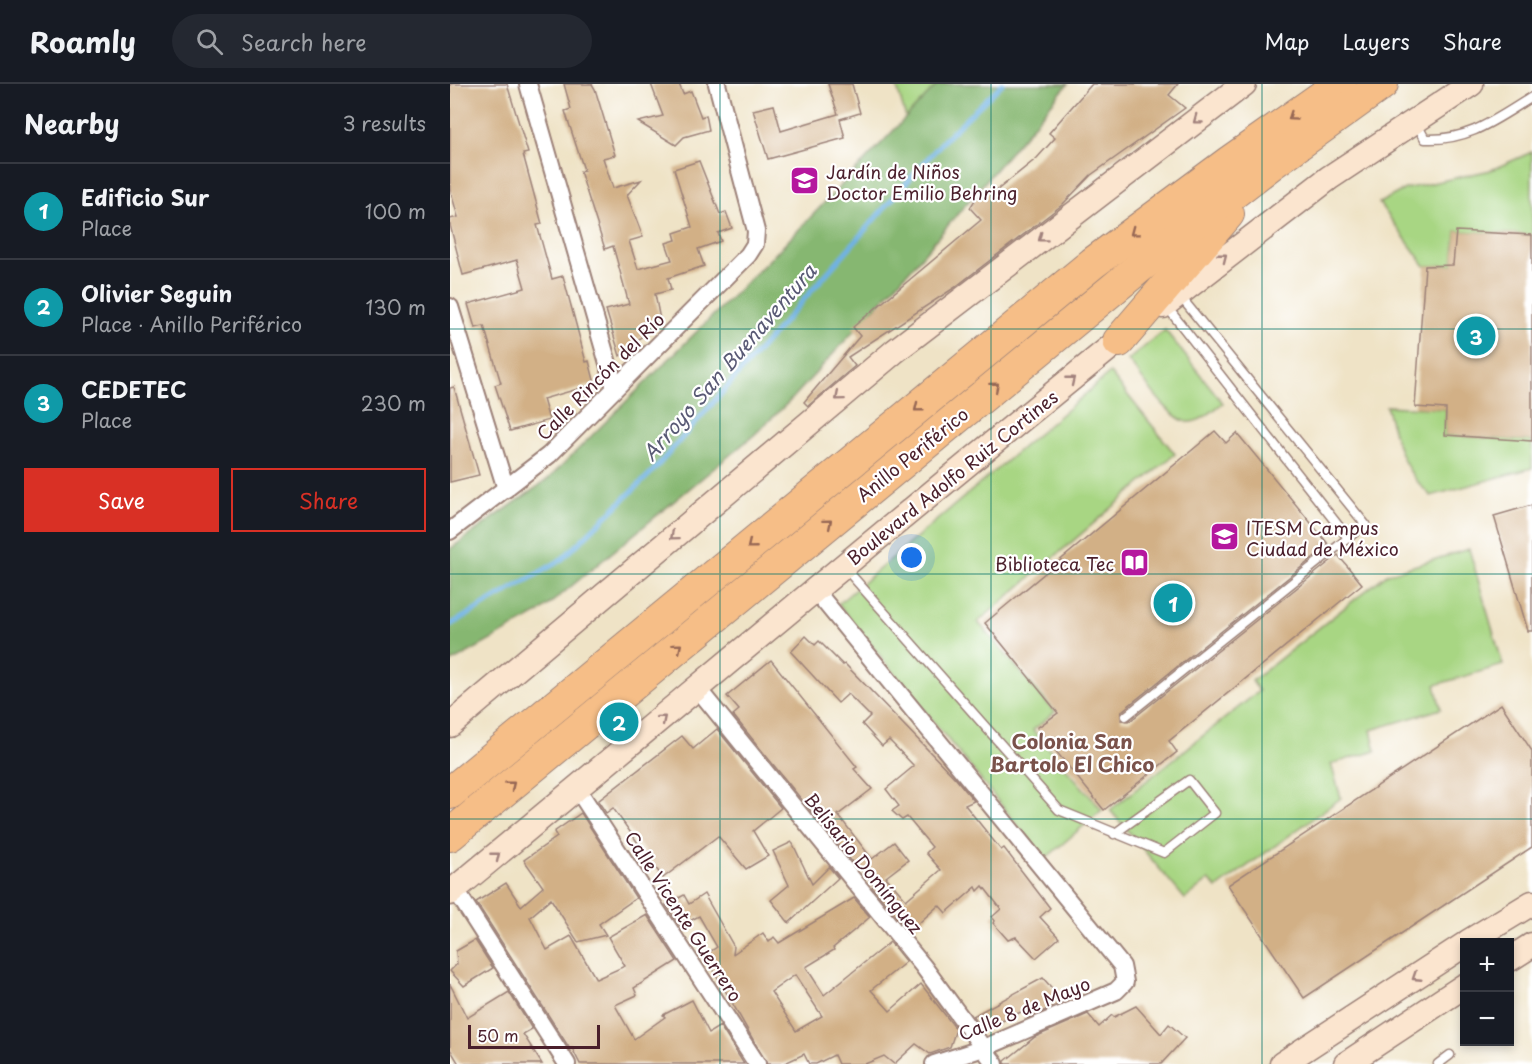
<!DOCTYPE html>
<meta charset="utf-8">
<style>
body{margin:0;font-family:"Playpen Sans",sans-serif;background:#242831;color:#f1f3f6}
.controls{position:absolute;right:18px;bottom:18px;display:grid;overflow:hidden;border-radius:0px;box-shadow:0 3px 9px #0003}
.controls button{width:54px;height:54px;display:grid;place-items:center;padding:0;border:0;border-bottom:2px solid #363941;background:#171b24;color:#f1f3f6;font:30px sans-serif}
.scale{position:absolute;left:18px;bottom:15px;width:132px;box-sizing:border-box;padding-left:6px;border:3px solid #4a1f2b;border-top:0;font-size:16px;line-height:21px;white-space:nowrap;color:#4a1f2b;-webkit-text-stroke:4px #fff;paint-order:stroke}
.you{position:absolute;left:462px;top:474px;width:21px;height:21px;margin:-15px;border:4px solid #fff;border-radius:50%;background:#1a73e8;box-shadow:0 0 0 9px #1a73e833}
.badge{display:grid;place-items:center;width:39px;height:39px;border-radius:50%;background:#d93025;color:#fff;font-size:20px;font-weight:700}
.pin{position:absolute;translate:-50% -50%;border:3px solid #fff;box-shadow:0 2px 6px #0006}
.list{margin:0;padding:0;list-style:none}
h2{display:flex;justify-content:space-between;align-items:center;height:78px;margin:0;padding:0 24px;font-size:26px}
h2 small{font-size:20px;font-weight:400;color:#9ea1a6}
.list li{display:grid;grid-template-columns:39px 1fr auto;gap:18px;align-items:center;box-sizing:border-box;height:96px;padding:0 24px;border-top:2px solid #363941}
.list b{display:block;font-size:22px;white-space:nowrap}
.list p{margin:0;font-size:20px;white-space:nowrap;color:#9ea1a6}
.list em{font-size:20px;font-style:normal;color:#9ea1a6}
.actions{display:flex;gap:12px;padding:18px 24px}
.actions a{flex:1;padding:14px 0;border:2px solid #d93025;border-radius:0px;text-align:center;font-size:21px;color:#d93025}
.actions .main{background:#d93025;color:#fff}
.icon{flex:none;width:33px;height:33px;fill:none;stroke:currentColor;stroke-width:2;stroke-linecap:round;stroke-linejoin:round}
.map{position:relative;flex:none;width:1082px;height:980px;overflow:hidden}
header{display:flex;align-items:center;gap:36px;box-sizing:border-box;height:84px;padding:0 30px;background:#171b24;border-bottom:2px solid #363941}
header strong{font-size:28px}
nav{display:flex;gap:33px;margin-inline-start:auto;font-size:21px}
.search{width:420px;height:54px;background:#242831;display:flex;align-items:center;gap:15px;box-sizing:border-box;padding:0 21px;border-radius:33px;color:#9ea1a6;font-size:22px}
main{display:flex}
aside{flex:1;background:#171b24}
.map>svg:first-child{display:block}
.green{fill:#a8d683;stroke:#797a57;stroke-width:1.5}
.forest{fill:#86b771;stroke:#686b4e;stroke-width:1.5}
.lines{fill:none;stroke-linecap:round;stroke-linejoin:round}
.stream{stroke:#6fb2e4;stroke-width:5}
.building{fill:#d2b086;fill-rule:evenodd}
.lane-casing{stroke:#9c8178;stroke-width:11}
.street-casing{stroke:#9c8178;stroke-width:20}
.secondary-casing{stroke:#9c8178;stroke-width:27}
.highway-casing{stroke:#9c8178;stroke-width:34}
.lane{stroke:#fff;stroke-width:8}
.street{stroke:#fff;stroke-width:16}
.secondary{stroke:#fbe5cf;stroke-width:24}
.highway{stroke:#f6be87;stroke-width:32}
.oneway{stroke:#976754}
.oneway2{stroke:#a2827d}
.grid{fill:none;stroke:#0f766e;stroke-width:1.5;stroke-opacity:0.55}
.labels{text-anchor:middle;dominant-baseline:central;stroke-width:4.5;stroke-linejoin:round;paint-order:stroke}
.poi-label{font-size:18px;fill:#4a1f2b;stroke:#fff;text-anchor:start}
.street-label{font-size:18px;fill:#4a1f2b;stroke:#fff}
.water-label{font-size:20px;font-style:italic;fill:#595a75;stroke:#fff}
.neighbourhood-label{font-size:20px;font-weight:bold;fill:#7a524b;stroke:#fff}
</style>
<header>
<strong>Roamly</strong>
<div class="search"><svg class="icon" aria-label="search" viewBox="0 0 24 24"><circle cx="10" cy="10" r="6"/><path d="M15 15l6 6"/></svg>Search here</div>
<nav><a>Map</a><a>Layers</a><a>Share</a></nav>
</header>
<main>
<aside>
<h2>Nearby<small>3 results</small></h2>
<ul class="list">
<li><span class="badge" style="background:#0f9aa8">1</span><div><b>Edificio Sur</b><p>Place</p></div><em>100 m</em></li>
<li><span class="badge" style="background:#0f9aa8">2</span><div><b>Olivier Seguin</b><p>Place · Anillo Periférico</p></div><em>130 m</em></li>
<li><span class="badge" style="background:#0f9aa8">3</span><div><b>CEDETEC</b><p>Place</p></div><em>230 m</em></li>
</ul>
<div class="actions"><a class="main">Save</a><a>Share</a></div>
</aside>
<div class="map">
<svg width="1082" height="980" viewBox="0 0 1082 980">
<rect width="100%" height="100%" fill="#fff"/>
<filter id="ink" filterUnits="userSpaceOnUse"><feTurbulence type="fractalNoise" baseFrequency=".0167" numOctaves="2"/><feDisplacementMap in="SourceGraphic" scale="12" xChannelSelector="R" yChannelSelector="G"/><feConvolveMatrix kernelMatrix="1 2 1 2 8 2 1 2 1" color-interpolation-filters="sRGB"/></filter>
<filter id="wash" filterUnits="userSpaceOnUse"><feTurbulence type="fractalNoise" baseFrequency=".008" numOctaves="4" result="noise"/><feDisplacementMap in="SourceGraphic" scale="24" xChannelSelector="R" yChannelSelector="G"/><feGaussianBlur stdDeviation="1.35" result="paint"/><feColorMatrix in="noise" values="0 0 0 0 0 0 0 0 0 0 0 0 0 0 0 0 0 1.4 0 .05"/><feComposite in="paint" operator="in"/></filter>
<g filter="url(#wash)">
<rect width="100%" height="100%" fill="#efe3c6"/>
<!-- green -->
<g class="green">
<path d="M446,0H488L456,34Z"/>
<path d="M1082,68V151L1006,147L1003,181L975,182L929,119L955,105L1041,86Z"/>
<path d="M715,246L773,319C763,326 753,337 740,338C721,339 690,290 678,276Z"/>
<path d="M660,289L725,370L528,538L605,628L583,646L652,726L595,775L388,520Z"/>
<path d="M936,322L996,325L995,351L1082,357V384L981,412C950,383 948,361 936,322Z"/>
<path d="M1019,465L1053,581L985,601L991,625L921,646L926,667L881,680L891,714L767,804L759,796L735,815L660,726L809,607L802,597L937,490Z"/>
</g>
<!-- forest -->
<path class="forest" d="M488,0H618L466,179L343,314L303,352L89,529L0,579V465L98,395L334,161Z"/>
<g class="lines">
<!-- stream -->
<path class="stream" d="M0,541L111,476L202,388L495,55L552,0"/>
</g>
<g id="blocks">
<!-- building -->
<g class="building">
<path d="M0,0H57L78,69L73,70L92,140L87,141L102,195L113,192L136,278L139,277L145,300L93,315L99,336L60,347L45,301L51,299L34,242L25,244L18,220L75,204L67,176L13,191L0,141V135L8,133L0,105Z"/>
<path d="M114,0H142L145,5L165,71L153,74L163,104L191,96L177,111L193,153L179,157L188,185L222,176L216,159L226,156L224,149L242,143L224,85L249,77L270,130L276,128L282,144L268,149L271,157L248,165L254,182L218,194L221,206L205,210L210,236L170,272L156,226L179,220L163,162L155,165L130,87L134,86L115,27L121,25Z"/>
<path d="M201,0H229L233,10L241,7L251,33L256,31L259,46L234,53L226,61L188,38L213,32Z"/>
<path d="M378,0H402L410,29L390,35L395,54L318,75L303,26L324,21L331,47L388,30Z"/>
<path d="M642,0H728L719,11L735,24L641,91L612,121L504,204L398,273L405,282L358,322L354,318L410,252L403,243L531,136L520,124L526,114L538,108L541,111L587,74L605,54L599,49Z"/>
<path d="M1006,147L1082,151V357L995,351L996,325L965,323L975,182L1003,181Z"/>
<path d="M4,303L29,391L0,398V304Z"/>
<path d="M765,347L776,359L787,349L879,461L672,627L671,636L680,637L888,471L912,500L719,657L727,668L654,726L587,644L608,629L535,539Z"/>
<path d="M1082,421V547H1078L1044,432Z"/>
<path d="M356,552L365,561L369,557L393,581L395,580L506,695L524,717L515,721L551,766L554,764L600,824L590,833L609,854L586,874L566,853L558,856L543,839L545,837L542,833L551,825L533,802L528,807L526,803L496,829L489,821L459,848L422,803L424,801L405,778L403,779L283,631L289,626L277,612L321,576L407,683L404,685L422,705L388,731L422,775L444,758L458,776L436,793L456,816L491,786L476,769L482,763L457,733L452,736L442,727L449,722L436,705L464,682L439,656L432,662L412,640L420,632L398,610L388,619L341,568Z"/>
<path d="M1051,620L1082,667V763L854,914L778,801Z"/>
<path d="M267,645L331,724L303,747L318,772L296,785L268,752L213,794L163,724L156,729L148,717L232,652L243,665Z"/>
<path d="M131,729L186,814L149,840L156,851L128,858L101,815L80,833L97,866L121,852L146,895L175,882L158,853L197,831L227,877L184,904L187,911L165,921L184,955L215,933L213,931L242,916L259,949L270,942L294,980H130L122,964L120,965L26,818L56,799L71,822L93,803L74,776L107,753L104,748Z"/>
<path d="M342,758L362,800L379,783L388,794L339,839L321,816L339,801L323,767Z"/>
<path d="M254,810L284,863L283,870L313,849L319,858L324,853L329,859L404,814L420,833L383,864L384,866L356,883L374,911L440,858L456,878L421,906L440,927L471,900L506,945L500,963L480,970L466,960L444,980L434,972L415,980H388L384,971L366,980H359L354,970L333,980H317L255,871L267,863L249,832L230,842L216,821L234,811L239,820ZM345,891L372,932L346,947L321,908Z"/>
<path d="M25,856L43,884L14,902L0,887L7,880L6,867Z"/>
<path d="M593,894L614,918L578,934L573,927L533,946L523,932Z"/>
<path d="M0,900L17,934L59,908L82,945L73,950L92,980H9L0,965Z"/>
<path d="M686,922L711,950L719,940L735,954L711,980H555V977L585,953L638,930L649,943L662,931L664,933Z"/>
</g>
</g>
</g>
<g filter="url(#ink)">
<use href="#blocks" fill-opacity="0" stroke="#9c8178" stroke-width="1.5"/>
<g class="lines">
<defs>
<g id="lane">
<path d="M967,40L975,55C1019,57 1046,35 1082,13"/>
<path d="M730,212L915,440L898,454"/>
<path d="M395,484L609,726L714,769L765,729L739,696L664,750"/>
<path d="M676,632L898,454L717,223"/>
<path d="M988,980L1000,971"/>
</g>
<g id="street">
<path d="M78,0L165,304"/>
<path d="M0,223L56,405"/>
<path d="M0,447L99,371L298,171L305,160L306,147L267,0"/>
<path d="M365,506L672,882L675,898L666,907L534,964L484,980"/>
<path d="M248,605L473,882L545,980"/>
<path d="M128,706L307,980"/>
<path d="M5,805L117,980"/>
</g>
<g id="secondary">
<path d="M713,222L879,94L1021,0"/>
<path d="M0,641L445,267L794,0"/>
<path d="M0,809C228,621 453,430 683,245"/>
<path d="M1018,858L1082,819"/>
<path d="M1060,875L1082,861"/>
<path d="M832,980L1014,861"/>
<path d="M896,980L1014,902"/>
</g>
<g id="highway">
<path d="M669,257L778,130"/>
<path d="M0,709L643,179L778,79L890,0"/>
<path d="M0,751L725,154L821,80L932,0"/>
</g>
</defs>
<!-- lane casing -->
<use href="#lane" class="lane-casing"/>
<!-- street casing -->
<use href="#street" class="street-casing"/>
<!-- secondary casing -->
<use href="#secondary" class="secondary-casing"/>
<!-- highway casing -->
<use href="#highway" class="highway-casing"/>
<!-- lane -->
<use href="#lane" class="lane"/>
<!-- street -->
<use href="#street" class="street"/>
<!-- secondary -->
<use href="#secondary" class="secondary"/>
<!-- highway -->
<use href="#highway" class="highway"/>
</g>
<!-- one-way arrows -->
<defs><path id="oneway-chevron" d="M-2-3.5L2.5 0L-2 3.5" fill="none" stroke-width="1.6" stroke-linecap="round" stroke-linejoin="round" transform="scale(1.5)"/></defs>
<g class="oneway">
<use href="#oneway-chevron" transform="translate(842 33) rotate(145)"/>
<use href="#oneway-chevron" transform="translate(684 148) rotate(143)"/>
<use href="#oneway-chevron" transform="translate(545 302) rotate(-40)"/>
<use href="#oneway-chevron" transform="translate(468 324) rotate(141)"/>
<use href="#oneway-chevron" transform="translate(378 439) rotate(-40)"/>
<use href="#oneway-chevron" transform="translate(301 461) rotate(141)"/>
<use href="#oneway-chevron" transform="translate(228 563) rotate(-40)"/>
<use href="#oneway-chevron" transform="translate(61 701) rotate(-39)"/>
</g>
<g class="oneway2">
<use href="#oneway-chevron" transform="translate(747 36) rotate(143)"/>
<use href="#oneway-chevron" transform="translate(592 154) rotate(143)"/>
<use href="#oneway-chevron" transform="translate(773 173) rotate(-38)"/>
<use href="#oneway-chevron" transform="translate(621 296) rotate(-39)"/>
<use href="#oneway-chevron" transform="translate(389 313) rotate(140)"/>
<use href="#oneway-chevron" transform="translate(224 452) rotate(140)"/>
<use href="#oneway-chevron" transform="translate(212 635) rotate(-40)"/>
<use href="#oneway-chevron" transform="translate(46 772) rotate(-39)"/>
<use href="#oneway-chevron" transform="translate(966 893) rotate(147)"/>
</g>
</g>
<!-- grid -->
<path class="grid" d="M270,0V980M541,0V980M812,0V980M0,245H1082M0,490H1082M0,735H1082"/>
<!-- icons -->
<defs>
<symbol id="school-square" viewBox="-11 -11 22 22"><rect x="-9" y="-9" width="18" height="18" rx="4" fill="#b5179e" stroke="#fff"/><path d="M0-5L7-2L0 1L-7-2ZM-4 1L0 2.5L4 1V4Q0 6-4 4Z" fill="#fff"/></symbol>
<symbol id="university-square" viewBox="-11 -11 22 22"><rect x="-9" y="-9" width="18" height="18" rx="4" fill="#b5179e" stroke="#fff"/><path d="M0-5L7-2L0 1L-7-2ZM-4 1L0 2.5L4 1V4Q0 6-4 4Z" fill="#fff"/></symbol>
<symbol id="library-square" viewBox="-11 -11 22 22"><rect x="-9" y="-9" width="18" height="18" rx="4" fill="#b5179e" stroke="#fff"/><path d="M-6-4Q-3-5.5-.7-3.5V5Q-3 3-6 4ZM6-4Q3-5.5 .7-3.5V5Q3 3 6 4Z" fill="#fff"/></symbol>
</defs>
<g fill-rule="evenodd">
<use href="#school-square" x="338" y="80" width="33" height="33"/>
<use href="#university-square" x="758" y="436" width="33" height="33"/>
<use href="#library-square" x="668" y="462" width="33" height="33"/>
</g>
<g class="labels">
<!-- poi labels -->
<g class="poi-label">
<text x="376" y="87">Jardín de Niños<tspan x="376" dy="21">Doctor Emilio Behring</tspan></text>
<text x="796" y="443">ITESM Campus<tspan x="796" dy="21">Ciudad de México</tspan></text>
<text x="664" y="479" text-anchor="end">Biblioteca Tec</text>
</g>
<!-- street labels -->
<g class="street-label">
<text transform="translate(150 292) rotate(-45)">Calle Rincón del Río</text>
<text transform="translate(462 370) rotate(-39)">Anillo Periférico</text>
<text transform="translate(502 393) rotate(-39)">Boulevard Adolfo Ruiz Cortines</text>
<text transform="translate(414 779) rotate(51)">Belisario Domínguez</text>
<text transform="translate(234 832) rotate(57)">Calle Vicente Guerrero</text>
<text transform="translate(574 924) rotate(-22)">Calle 8 de Mayo</text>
</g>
<!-- water labels -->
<g class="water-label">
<text transform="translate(279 278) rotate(-49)">Arroyo San Buenaventura</text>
</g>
<!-- neighbourhood labels -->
<g class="neighbourhood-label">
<text x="622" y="657">Colonia San<tspan x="622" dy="23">Bartolo El Chico</tspan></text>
</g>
</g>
</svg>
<div class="controls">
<button>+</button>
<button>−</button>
</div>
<div class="scale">50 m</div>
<div class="you"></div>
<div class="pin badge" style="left:723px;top:519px;background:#0f9aa8">1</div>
<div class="pin badge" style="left:169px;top:638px;background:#0f9aa8">2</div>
<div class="pin badge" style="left:1026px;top:252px;background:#0f9aa8">3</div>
</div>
</main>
